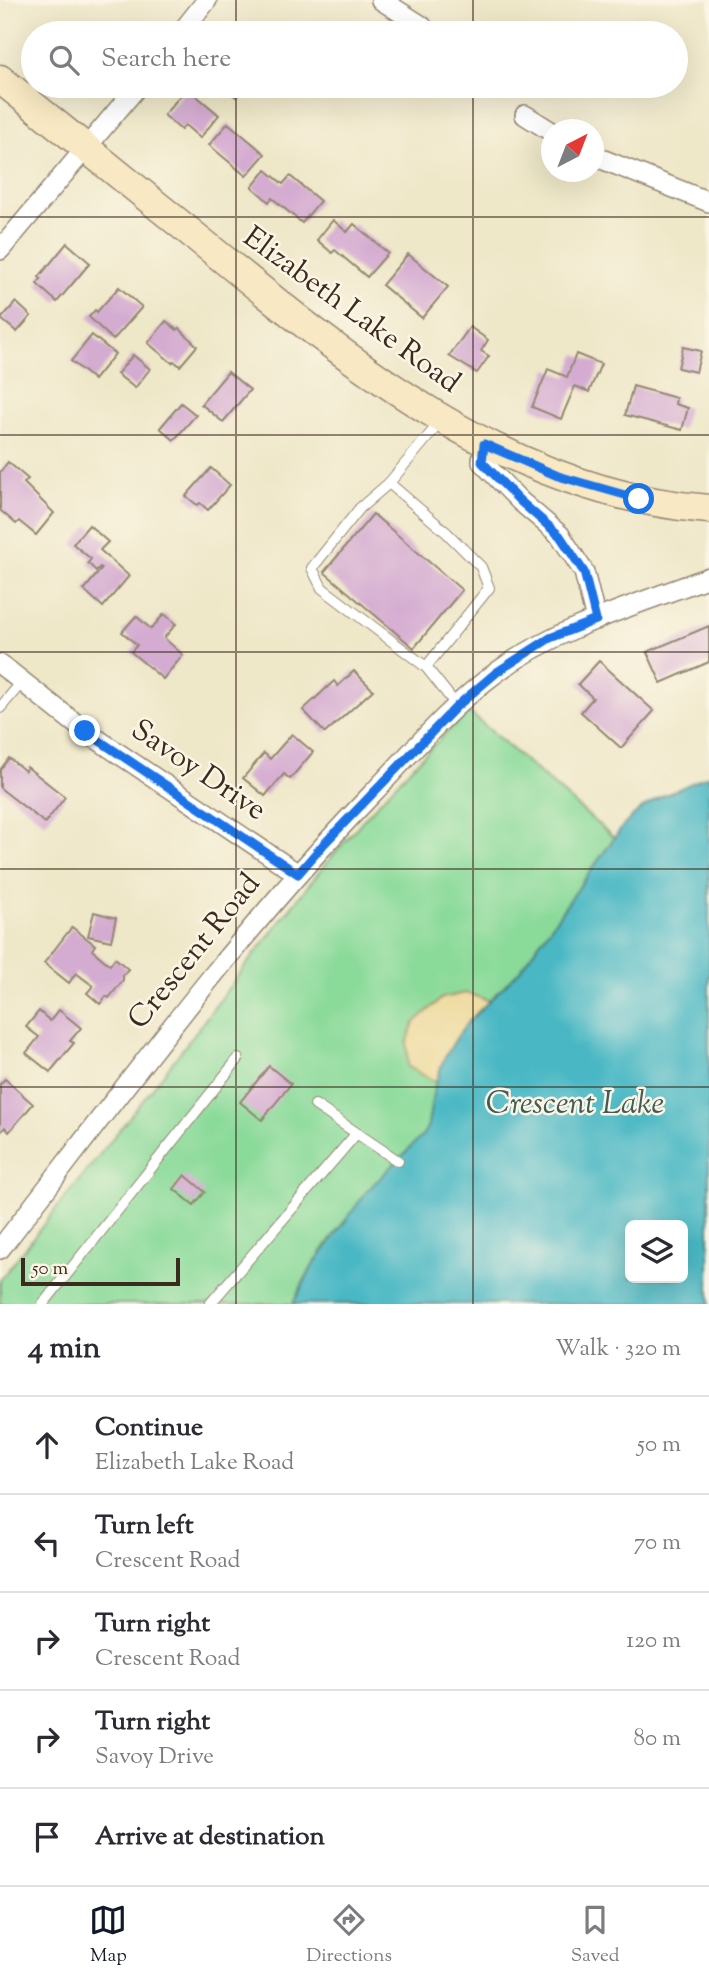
<!DOCTYPE html>
<meta charset="utf-8">
<style>
body{margin:0;font-family:"Sorts Mill Goudy",serif;background:#f2f2f3;color:#2b2b33}
.controls{position:absolute;right:21px;bottom:21px;display:grid;overflow:hidden;border-radius:10px;box-shadow:0 7px 28px #0002}
.controls button{width:63px;height:63px;display:grid;place-items:center;padding:0;border:0;border-bottom:2px solid #e1e1e2;background:#fff;color:#2b2b33;font:35px sans-serif}
.compass{position:absolute;left:541px;top:119px;width:63px;height:63px;border-radius:50%;background:#fff;box-shadow:0 7px 28px #0002;rotate:42deg}
.scale{position:absolute;left:21px;bottom:18px;width:159px;box-sizing:border-box;padding-left:7px;border:4px solid #3b2a1e;border-top:0;font-size:19px;line-height:24px;white-space:nowrap;color:#3b2a1e;-webkit-text-stroke:5px #fcf5e5;paint-order:stroke}
.stop{position:absolute;width:21px;height:21px;margin:-16px;border:5px solid #1a73e8;border-radius:50%;background:#fff}
.stop.end{background:#1a73e8;border-color:#fff;box-shadow:0 2px 7px #0008}
.list{margin:0;padding:0;list-style:none}
h2{display:flex;justify-content:space-between;align-items:center;height:91px;margin:0;padding:0 28px;font-size:30px}
h2 small{font-size:23px;font-weight:400;color:#7c7c81}
.list li{display:grid;grid-template-columns:46px 1fr auto;gap:21px;align-items:center;box-sizing:border-box;height:98px;padding:0 28px;border-top:2px solid #e1e1e2}
.list b{display:block;font-size:26px;white-space:nowrap}
.list p{margin:0;font-size:23px;white-space:nowrap;color:#7c7c81}
.list em{font-size:23px;font-style:normal;color:#7c7c81}
.icon{flex:none;width:38px;height:38px;fill:none;stroke:currentColor;stroke-width:2;stroke-linecap:round;stroke-linejoin:round}
.map{position:relative;flex:none;width:709px;height:1304px;overflow:hidden}
.search{position:absolute;background:#fff;box-shadow:0 7px 28px #0002;left:21px;right:21px;top:21px;height:77px;display:flex;align-items:center;gap:18px;box-sizing:border-box;padding:0 24px;border-radius:38px;color:#7c7c81;font-size:26px}
.sheet{height:581px;background:#fff}
nav{display:flex;justify-content:space-around;align-items:center;box-sizing:border-box;height:98px;border-top:2px solid #e1e1e2;background:#fff;font-size:19px;color:#7c7c81}
nav a{display:grid;justify-items:center;gap:4px}
nav .on{color:#111827}
.map>svg:first-child{display:block}
.green{fill:#8ada9a;stroke:#62825c;stroke-width:2}
.sand{fill:#eeda9e;stroke:#94825e;stroke-width:2}
.water{fill:#4ab8c4;stroke:#427171;stroke-width:2;fill-rule:evenodd}
.building{fill:#d4abd1}
.lines{fill:none;stroke-linecap:round;stroke-linejoin:round}
.lane-casing{stroke:#948873;stroke-width:12}
.street-casing{stroke:#948873;stroke-width:22}
.secondary-casing{stroke:#948873;stroke-width:31}
.lane{stroke:#fff;stroke-width:10}
.street{stroke:#fff;stroke-width:19}
.secondary{stroke:#f8e8c3;stroke-width:28}
.route{stroke:#1a73e8;stroke-width:9}
.grid{fill:none;stroke:#3b2a1e;stroke-width:2;stroke-opacity:0.55}
.labels{text-anchor:middle;dominant-baseline:central;stroke-width:5;stroke-linejoin:round;paint-order:stroke}
.street-label{font-size:30px;fill:#3b2a1e;stroke:#fcf5e5}
.water-label{font-size:32px;font-style:italic;fill:#405c58;stroke:#fcf5e5}
</style>
<div class="map">
<svg width="709" height="1304" viewBox="0 0 709 1304">
<rect width="100%" height="100%" fill="#fcf5e5"/>
<filter id="ink" filterUnits="userSpaceOnUse"><feTurbulence type="fractalNoise" baseFrequency=".0143" numOctaves="2"/><feDisplacementMap in="SourceGraphic" scale="14" xChannelSelector="R" yChannelSelector="G"/><feConvolveMatrix kernelMatrix="1 2 1 2 8 2 1 2 1" color-interpolation-filters="sRGB"/></filter>
<filter id="wash" filterUnits="userSpaceOnUse"><feTurbulence type="fractalNoise" baseFrequency=".00686" numOctaves="4" result="noise"/><feDisplacementMap in="SourceGraphic" scale="28" xChannelSelector="R" yChannelSelector="G"/><feGaussianBlur stdDeviation="1.57" result="paint"/><feColorMatrix in="noise" values="0 0 0 0 0 0 0 0 0 0 0 0 0 0 0 0 0 1.4 0 .05"/><feComposite in="paint" operator="in"/></filter>
<g filter="url(#wash)">
<rect width="100%" height="100%" fill="#eee7c8"/>
<!-- green -->
<path class="green" d="M469,712L614,838L520,970L468,1022L443,1061L434,1089L428,1126L423,1135C376,1187 320,1238 293,1304H0V1280C59,1204 120,1131 178,1055C269,936 357,812 469,712Z"/>
<!-- sand -->
<path class="sand" d="M466,993L490,1001C465,1025 448,1049 436,1082L408,1067L407,1044L413,1024L442,998Z"/>
<!-- water -->
<path class="water" d="M709,775V1304H293L313,1266L367,1191L423,1135L428,1125L434,1089L443,1061L455,1040L468,1022L520,970L623,826L641,809L661,797ZM630,1225H683V1278H630Z"/>
<g id="blocks">
<!-- building -->
<g class="building">
<path d="M222,86H245L236,97Z"/>
<path d="M187,88L219,115L200,138L185,125L181,130L164,115Z"/>
<path d="M228,123L265,154L246,176L209,145Z"/>
<path d="M266,170L283,184L290,176L320,201L302,223L272,198L269,202L252,187Z"/>
<path d="M333,220L347,232L354,224L388,253L367,277L335,250L332,253L317,240Z"/>
<path d="M67,243L90,263L57,302L37,284L41,279L39,277Z"/>
<path d="M408,254L448,287L422,318L382,285Z"/>
<path d="M119,287L142,307L113,340L89,317L95,310L97,312Z"/>
<path d="M16,302L31,316L17,332L1,319Z"/>
<path d="M166,321L177,330L179,328L197,346L180,366L174,361L172,363L148,343Z"/>
<path d="M470,327L488,340L481,351L489,356L477,373L449,356Z"/>
<path d="M92,335L115,354L94,380L71,361Z"/>
<path d="M683,347L701,351L696,372L678,368Z"/>
<path d="M576,354L601,364L589,392L575,386L561,419L532,407L548,369L567,377Z"/>
<path d="M133,355L150,369L135,388L117,374Z"/>
<path d="M228,372L250,390L223,422L201,404Z"/>
<path d="M633,386L676,398L675,404L688,408L682,430L625,415Z"/>
<path d="M181,403L196,415L174,440L160,428Z"/>
<path d="M8,462L28,479L24,483L54,513L36,535L19,521L16,524L0,510V472Z"/>
<path d="M211,468L230,485L208,510L200,503L197,505L186,496Z"/>
<path d="M373,514L462,590L414,648L324,572Z"/>
<path d="M89,525L108,542L100,550L129,576L103,607L84,590L102,568L100,567L96,571L88,563L91,559L73,544Z"/>
<path d="M164,614L176,624L164,638L183,655L163,679L131,652L137,645L122,632L136,616L151,629Z"/>
<path d="M709,626V662L661,683L647,652Z"/>
<path d="M599,661L654,711L621,748L581,712L593,698L578,684Z"/>
<path d="M354,671L373,690L325,733L303,710L334,681L338,686Z"/>
<path d="M292,734L313,752L290,779L284,774L265,796L243,778L264,753L270,759Z"/>
<path d="M9,758L25,771L27,767L65,797L45,823L0,788V770Z"/>
<path d="M94,912L116,918L111,941L88,936Z"/>
<path d="M72,927L95,945L92,950L110,965L115,958L128,969L123,975V980L109,998L106,996L100,1004L87,993L93,986L76,973L69,983L44,963Z"/>
<path d="M59,1010L81,1028L70,1041L74,1043L50,1072L26,1053L39,1037L26,1027L39,1011L50,1021Z"/>
<path d="M269,1066L291,1084L262,1120L240,1102Z"/>
<path d="M5,1079L33,1104L9,1132L5,1127L0,1133V1084Z"/>
<path d="M185,1175L205,1192L194,1205L174,1189Z"/>
</g>
</g>
</g>
<g filter="url(#ink)">
<use href="#blocks" fill-opacity="0" stroke="#948873" stroke-width="2"/>
<g class="lines">
<defs>
<g id="lane">
<path d="M442,420L389,483L446,532L481,567L489,588L426,667L457,706"/>
<path d="M389,483L360,508L312,568L322,588L426,667"/>
<path d="M0,708L22,682"/>
<path d="M315,1105L398,1161"/>
<path d="M43,1304L238,1059"/>
<path d="M210,1304L356,1134"/>
</g>
<g id="street">
<path d="M381,0L422,26"/>
<path d="M181,33L207,0"/>
<path d="M525,115L552,132"/>
<path d="M594,156L709,202"/>
<path d="M0,250L138,86"/>
<path d="M484,444L482,462L520,501L560,535L584,572L596,620"/>
<path d="M0,664L85,731L298,874"/>
<path d="M0,1249C120,1094 236,935 372,794C412,752 450,706 497,672C560,626 637,605 709,577"/>
</g>
<path id="secondary" d="M0,79C69,134 138,190 206,245C354,366 511,494 709,509"/>
</defs>
<!-- lane casing -->
<use href="#lane" class="lane-casing"/>
<!-- street casing -->
<use href="#street" class="street-casing"/>
<!-- secondary casing -->
<use href="#secondary" class="secondary-casing"/>
<!-- lane -->
<use href="#lane" class="lane"/>
<!-- street -->
<use href="#street" class="street"/>
<!-- secondary -->
<use href="#secondary" class="secondary"/>
</g>
</g>
<g class="lines" filter="url(#ink)">
<!-- route -->
<path class="route" d="M85,731L298,874L323,845L457,706L497,672L550,638L596,620L584,572L560,536L520,501L482,462L484,444L558,476L639,499"/>
</g>
<!-- grid -->
<path class="grid" d="M236,0V33M473,0V33M236,86V1304M473,86V1304M0,217H709M0,435H709M0,652H709M0,869H709M0,1087H709"/>
<g class="labels">
<!-- street labels -->
<g class="street-label">
<text transform="translate(351 311) rotate(36)">Elizabeth Lake Road</text>
<text transform="translate(198 771) rotate(34)">Savoy Drive</text>
<text transform="translate(195 952) rotate(-51)">Crescent Road</text>
</g>
<!-- water labels -->
<g class="water-label">
<text x="575" y="1105">Crescent Lake</text>
</g>
</g>
</svg>
<div class="controls">
<button><svg class="icon" aria-label="layers" viewBox="0 0 24 24"><path d="M12 4l9 5-9 5-9-5zM3 14l9 5 9-5"/></svg></button>
</div>
<svg class="compass" viewBox="-18 -18 36 36"><path d="M0-13l5 13h-10z" fill="#e53935"/><path d="M0 13l5-13h-10z" fill="#7c7c81"/></svg>
<div class="scale">50 m</div>
<div class="stop" style="left:639px;top:499px"></div>
<div class="stop end" style="left:85px;top:731px"></div>
<div class="search"><svg class="icon" aria-label="search" viewBox="0 0 24 24"><circle cx="10" cy="10" r="6"/><path d="M15 15l6 6"/></svg>Search here</div>
</div>
<section class="sheet">
<h2>4 min<small>Walk · 320 m</small></h2>
<ul class="list">
<li><svg class="icon" aria-label="ahead" viewBox="0 0 24 24"><path d="M12 20V5M6 11l6-6 6 6"/></svg><div><b>Continue</b><p>Elizabeth Lake Road</p></div><em>50 m</em></li>
<li><svg class="icon" aria-label="left" viewBox="0 0 24 24"><path d="M17 20v-9H6M10 6l-5 5 5 5"/></svg><div><b>Turn left</b><p>Crescent Road</p></div><em>70 m</em></li>
<li><svg class="icon" aria-label="right" viewBox="0 0 24 24"><path d="M7 20v-9h11M14 6l5 5-5 5"/></svg><div><b>Turn right</b><p>Crescent Road</p></div><em>120 m</em></li>
<li><svg class="icon" aria-label="right" viewBox="0 0 24 24"><path d="M7 20v-9h11M14 6l5 5-5 5"/></svg><div><b>Turn right</b><p>Savoy Drive</p></div><em>80 m</em></li>
<li><svg class="icon" aria-label="arrive" viewBox="0 0 24 24"><path d="M6 21V4h12l-3 4 3 4H6"/></svg><div><b>Arrive at destination</b></div></li>
</ul>
</section>
<nav>
<a class="on"><svg class="icon" aria-label="map" viewBox="0 0 24 24"><path d="M3 6l6-2 6 2 6-2v14l-6 2-6-2-6 2zM9 4v14M15 6v14"/></svg>Map</a>
<a><svg class="icon" aria-label="directions" viewBox="0 0 24 24"><path d="M12 3l9 9-9 9-9-9zM9 14v-3h6M13 9l2 2-2 2"/></svg>Directions</a>
<a><svg class="icon" aria-label="saved" viewBox="0 0 24 24"><path d="M7 4h10v16l-5-4-5 4z"/></svg>Saved</a>
</nav>
